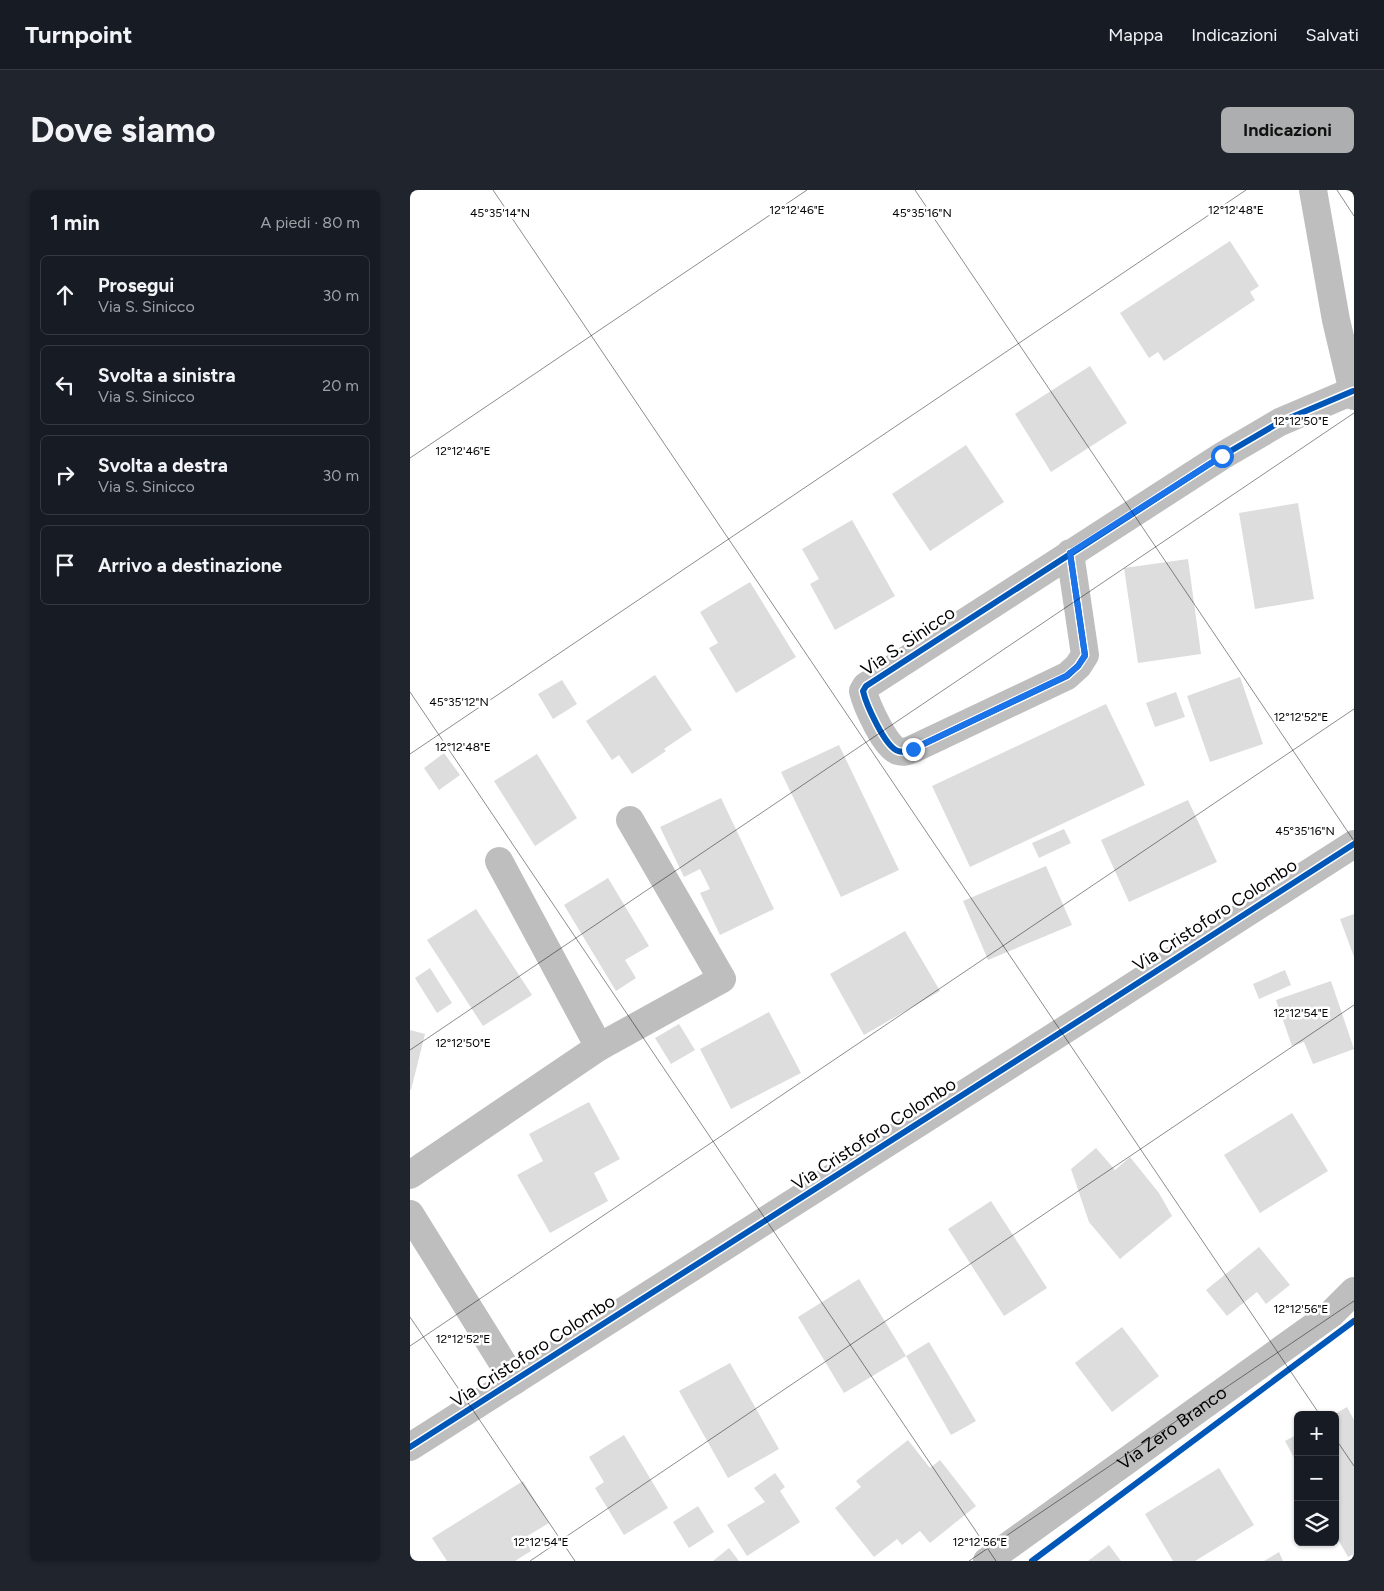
<!DOCTYPE html>
<html lang="it">
<meta charset="utf-8">
<style>
body{margin:0;font-family:Figtree,sans-serif;background:#20242c;color:#f1f3f6}
.controls{position:absolute;right:15px;bottom:15px;display:grid;overflow:hidden;border-radius:8px;box-shadow:0 1px 4px #0004}
.controls button{width:45px;height:45px;display:grid;place-items:center;padding:0;border:0;border-bottom:1px solid #363941;background:#171b24;color:#f1f3f6;font:25px sans-serif}
.stop{position:absolute;width:15px;height:15px;margin:-11px;border:4px solid #1a73e8;border-radius:50%;background:#fff}
.stop.end{background:#1a73e8;border-color:#fff;box-shadow:0 1px 5px #0008}
.list{margin:0;padding:0;list-style:none}
h2{display:flex;justify-content:space-between;align-items:center;height:65px;margin:0;padding:0 20px;font-size:21px}
h2 small{font-size:16px;font-weight:400;color:#9ea1a6}
.list li{display:grid;grid-template-columns:32px 1fr auto;gap:15px;align-items:center;box-sizing:border-box;height:80px;margin:0 10px 10px;padding:0 10px;border:1px solid #363941;border-radius:8px}
.list b{display:block;font-size:19px;white-space:nowrap}
.list p{margin:0;font-size:16px;white-space:nowrap;color:#9ea1a6}
.list em{font-size:16px;font-style:normal;color:#9ea1a6}
.icon{flex:none;width:28px;height:28px;fill:none;stroke:currentColor;stroke-width:2;stroke-linecap:round;stroke-linejoin:round}
.map{position:relative;flex:none;width:944px;height:1371px;overflow:hidden;border-radius:8px}
header{display:flex;align-items:center;gap:30px;box-sizing:border-box;height:70px;padding:0 25px;background:#171b24;border-bottom:1px solid #363941}
header strong{font-size:24px}
nav{display:flex;gap:28px;margin-inline-start:auto;font-size:18px}
.intro{display:flex;align-items:center;justify-content:space-between;box-sizing:border-box;height:120px;padding:0 30px}
h1{margin:0;font-size:35px}
.button{padding:12px 22px;border-radius:8px;background:#adaeaf;color:#111;font-size:18px;font-weight:700}
main{display:flex;gap:30px;padding:0 30px}
aside{flex:1;background:#171b24;border-radius:8px;box-shadow:0 1px 4px #0004}
.map>svg:first-child{display:block}
.building{fill:#ddd}
.lines{fill:none;stroke-linecap:round;stroke-linejoin:round}
.minor{stroke:#bebebe;stroke-width:28}
.cycleway-casing{stroke:#fff;stroke-width:9}
.cycleway{stroke:#0057b8;stroke-width:6}
.route{stroke:#1a73e8;stroke-width:6}
.ticks{fill:none;stroke:#000;stroke-width:1;stroke-opacity:0.45}
.labels{text-anchor:middle;dominant-baseline:central;stroke-width:5;stroke-linejoin:round;paint-order:stroke}
.street-label{font-size:18px;fill:#000;stroke:#fff}
.ticks-label{font-size:12px;text-anchor:middle;fill:#000;stroke:#fff;stroke-width:5;stroke-linejoin:round;paint-order:stroke}
</style>
<header>
<strong>Turnpoint</strong>
<nav><a>Mappa</a><a>Indicazioni</a><a>Salvati</a></nav>
</header>
<div class="intro"><h1>Dove siamo</h1><a class="button">Indicazioni</a></div>
<main>
<aside>
<h2>1 min<small>A piedi · 80 m</small></h2>
<ul class="list">
<li><svg class="icon" aria-label="ahead" viewBox="0 0 24 24"><path d="M12 20V5M6 11l6-6 6 6"/></svg><div><b>Prosegui</b><p>Via S. Sinicco</p></div><em>30 m</em></li>
<li><svg class="icon" aria-label="left" viewBox="0 0 24 24"><path d="M17 20v-9H6M10 6l-5 5 5 5"/></svg><div><b>Svolta a sinistra</b><p>Via S. Sinicco</p></div><em>20 m</em></li>
<li><svg class="icon" aria-label="right" viewBox="0 0 24 24"><path d="M7 20v-9h11M14 6l5 5-5 5"/></svg><div><b>Svolta a destra</b><p>Via S. Sinicco</p></div><em>30 m</em></li>
<li><svg class="icon" aria-label="arrive" viewBox="0 0 24 24"><path d="M6 21V4h12l-3 4 3 4H6"/></svg><div><b>Arrivo a destinazione</b></div></li>
</ul>
</aside>
<div class="map">
<svg width="944" height="1371" viewBox="0 0 944 1371">
<rect width="100%" height="100%" fill="#fff"/>
<!-- building -->
<g class="building">
<path d="M820,51L849,96L840,102L845,110L754,171L748,162L739,168L710,123Z"/>
<path d="M680,176L717,233L641,282L605,224Z"/>
<path d="M556,255L594,312L520,361L482,304Z"/>
<path d="M888,313L904,409L845,419L829,323Z"/>
<path d="M442,330L485,406L425,440L400,394L409,389L392,359Z"/>
<path d="M778,369L791,464L728,473L714,378Z"/>
<path d="M340,392L386,467L326,503L299,458L308,453L290,422Z"/>
<path d="M245,485L282,540L254,559L256,561L222,584L209,565L202,570L176,531Z"/>
<path d="M830,487L853,554L800,572L777,506Z"/>
<path d="M152,490L167,514L143,529L128,504Z"/>
<path d="M766,502L775,527L745,537L736,513Z"/>
<path d="M696,514L735,595L560,677L522,596Z"/>
<path d="M429,555L489,680L431,707L371,582Z"/>
<path d="M34,563L50,585L29,600L14,578Z"/>
<path d="M127,564L167,628L125,656L84,591Z"/>
<path d="M311,608L364,719L310,745L290,703L300,699L290,679L274,687L250,637Z"/>
<path d="M778,610L807,672L719,712L691,650Z"/>
<path d="M654,639L661,653L629,668L622,653Z"/>
<path d="M636,676L662,735L578,770L553,711Z"/>
<path d="M198,688L239,756L215,770L226,788L206,801L154,715Z"/>
<path d="M66,719L122,805L73,836L17,750Z"/>
<path d="M944,724V767L930,729Z"/>
<path d="M495,741L530,801L454,845L420,784Z"/>
<path d="M20,778L42,813L27,823L5,788Z"/>
<path d="M875,780L881,795L849,809L843,794Z"/>
<path d="M921,791L944,859L903,874L894,852L882,856L866,810Z"/>
<path d="M359,822L391,883L321,919L290,859Z"/>
<path d="M269,834L285,860L261,874L245,848Z"/>
<path d="M0,840L15,844L1,900H0Z"/>
<path d="M179,912L210,969L184,983L198,1011L140,1043L107,985L133,971L119,944Z"/>
<path d="M882,923L918,981L850,1023L814,965Z"/>
<path d="M686,958L705,980L720,967L749,1003L762,1026L710,1069L679,1032L661,979Z"/>
<path d="M581,1011L637,1098L594,1126L538,1039Z"/>
<path d="M849,1057L880,1095L856,1114L847,1102L817,1126L796,1100Z"/>
<path d="M449,1089L496,1166L434,1203L388,1127Z"/>
<path d="M712,1137L749,1186L702,1222L665,1173Z"/>
<path d="M519,1152L566,1231L541,1245L496,1166Z"/>
<path d="M320,1173L369,1259L318,1288L269,1201Z"/>
<path d="M937,1217L944,1230V1364L938,1367L925,1344V1224Z"/>
<path d="M888,1244V1275L875,1251Z"/>
<path d="M214,1245L258,1318L214,1345L185,1298L194,1292L179,1267Z"/>
<path d="M498,1250L520,1278L530,1270L566,1316L520,1353L510,1341L492,1355L487,1349L464,1367L425,1318L451,1297L446,1291Z"/>
<path d="M809,1278L844,1335L785,1371H763L735,1324Z"/>
<path d="M365,1283L375,1297L370,1301L390,1332L337,1366L317,1335L355,1312L344,1298Z"/>
<path d="M113,1291L139,1333L114,1348L121,1361L105,1371H37L22,1348Z"/>
<path d="M288,1316L304,1342L279,1358L263,1332Z"/>
<path d="M699,1355L711,1371H678Z"/>
<path d="M319,1358L329,1371H303Z"/>
<path d="M869,1362L873,1371H854Z"/>
</g>
<g class="lines">
<!-- minor -->
<g class="minor">
<path d="M903,0L926,130L944,206"/>
<path d="M660,363L675,465L668,476L657,486L503,559C498,561 493,563 488,561C475,557 456,514 453,501L456,496L812,266L870,232L943,201"/>
<path d="M89,671L189,857"/>
<path d="M0,985L189,857L312,789L220,630"/>
<path d="M0,1024L104,1191"/>
<path d="M0,1257L678,825L944,654"/>
<path id="s1" d="M577,1371L921,1124L944,1101"/>
</g>
<defs>
<g id="cycleway">
<path d="M660,363L675,465L668,476L657,486L503,559C498,561 493,563 488,561C475,557 456,514 453,501L456,496L812,266L870,232L943,201"/>
<path d="M0,1257L678,825L944,654"/>
<path d="M622,1371L944,1131"/>
</g>
</defs>
<!-- cycleway casing -->
<use href="#cycleway" class="cycleway-casing"/>
<!-- cycleway -->
<use href="#cycleway" class="cycleway"/>
</g>
<g class="lines">
<!-- route -->
<path class="route" d="M503,559L656,486L668,476L675,466L660,363L812,266"/>
</g>
<!-- ticks -->
<path class="ticks" d="M83,0L910,1225M505,0L944,651M927,0L944,26M0,268L397,0M0,502L586,1371M0,564L836,0M0,860L944,223M0,1127L165,1371M0,1156L944,519M925,1248L944,1276M120,1371L944,815M559,1371L944,1111"/>
<g class="labels">
<!-- street labels -->
<g class="street-label">
<text transform="translate(498 451) rotate(-34)">Via S. Sinicco</text>
<text transform="translate(805 725) rotate(-33)">Via Cristoforo Colombo</text>
<text transform="translate(464 944) rotate(-33)">Via Cristoforo Colombo</text>
<text transform="translate(123 1161) rotate(-33)">Via Cristoforo Colombo</text>
<text stroke="none"><textPath href="#s1" startOffset="228">Via Zero Branco</textPath></text>
</g>
</g>
<g class="ticks-label">
<text x="826" y="24">12°12'48"E</text>
<text x="387" y="24">12°12'46"E</text>
<text x="90" y="27">45°35'14"N</text>
<text x="512" y="27">45°35'16"N</text>
<text x="891" y="235">12°12'50"E</text>
<text x="53" y="265">12°12'46"E</text>
<text x="49" y="516">45°35'12"N</text>
<text x="891" y="531">12°12'52"E</text>
<text x="53" y="561">12°12'48"E</text>
<text x="895" y="645">45°35'16"N</text>
<text x="891" y="827">12°12'54"E</text>
<text x="53" y="857">12°12'50"E</text>
<text x="891" y="1123">12°12'56"E</text>
<text x="53" y="1153">12°12'52"E</text>
<text x="131" y="1356">12°12'54"E</text>
<text x="570" y="1356">12°12'56"E</text>
</g>
</svg>
<div class="controls">
<button>+</button>
<button>−</button>
<button><svg class="icon" aria-label="layers" viewBox="0 0 24 24"><path d="M12 4l9 5-9 5-9-5zM3 14l9 5 9-5"/></svg></button>
</div>
<div class="stop" style="left:812px;top:266px"></div>
<div class="stop end" style="left:503px;top:559px"></div>
</div>
</main>
